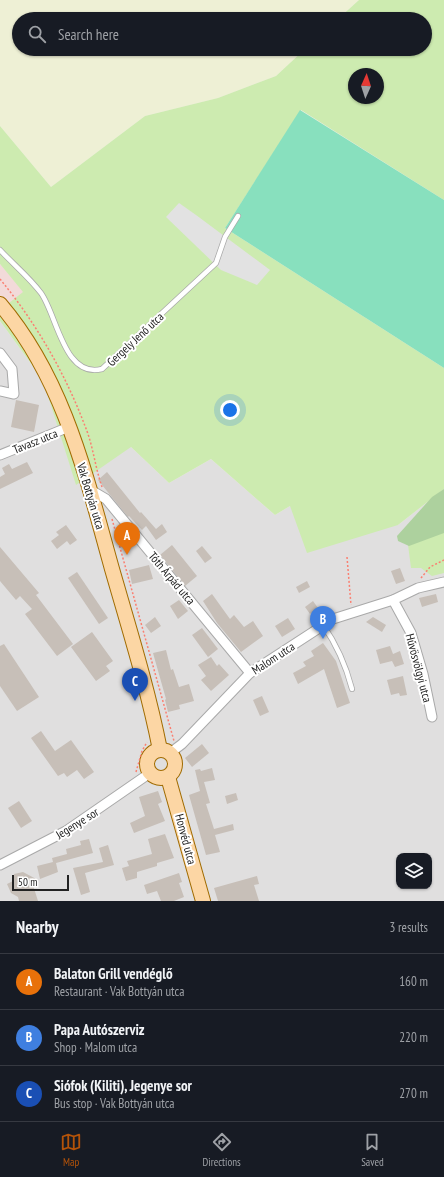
<!DOCTYPE html>
<meta charset="utf-8">
<style>
body{margin:0;font-family:"PT Sans Narrow",sans-serif;background:#20242c;color:#f1f3f6}
.controls{position:absolute;right:12px;bottom:12px;display:grid;overflow:hidden;border-radius:8px;box-shadow:0 1px 3px #0004}
.controls button{width:36px;height:36px;display:grid;place-items:center;padding:0;border:0;border-bottom:1px solid #363941;background:#171b24;color:#f1f3f6;font:20px sans-serif}
.compass{position:absolute;left:348px;top:68px;width:36px;height:36px;border-radius:50%;background:#171b24;box-shadow:0 1px 3px #0004;rotate:3deg}
.scale{position:absolute;left:12px;bottom:10px;width:57px;box-sizing:border-box;padding-left:4px;border:2px solid #222;border-top:0;font-size:11px;line-height:14px;white-space:nowrap;color:#222;-webkit-text-stroke:3px #fff;paint-order:stroke}
.you{position:absolute;left:230px;top:410px;width:14px;height:14px;margin:-10px;border:3px solid #fff;border-radius:50%;background:#1a73e8;box-shadow:0 0 0 6px #1a73e833}
.badge{display:grid;place-items:center;width:26px;height:26px;border-radius:50%;background:#b45309;color:#fff;font-size:13px;font-weight:700}
.pin{position:absolute;translate:-50% -33px;filter:drop-shadow(0 1px 2px #0008)}
.pin::after{content:'';position:absolute;top:21px;width:14px;height:12px;background:inherit;clip-path:polygon(0 0,100% 0,50% 100%)}
.list{margin:0;padding:0;list-style:none}
h2{display:flex;justify-content:space-between;align-items:center;height:52px;margin:0;padding:0 16px;font-size:17px}
h2 small{font-size:13px;font-weight:400;color:#9ea1a6}
.list li{display:grid;grid-template-columns:26px 1fr auto;gap:12px;align-items:center;box-sizing:border-box;height:56px;padding:0 16px;border-top:1px solid #363941}
.list b{display:block;font-size:15px;white-space:nowrap}
.list p{margin:0;font-size:13px;white-space:nowrap;color:#9ea1a6}
.list em{font-size:13px;font-style:normal;color:#9ea1a6}
.icon{flex:none;width:22px;height:22px;fill:none;stroke:currentColor;stroke-width:2;stroke-linecap:round;stroke-linejoin:round}
.map{position:relative;flex:none;width:444px;height:901px;overflow:hidden}
.search{position:absolute;background:#171b24;box-shadow:0 1px 3px #0004;left:12px;right:12px;top:12px;height:44px;display:flex;align-items:center;gap:10px;box-sizing:border-box;padding:0 14px;border-radius:22px;color:#9ea1a6;font-size:15px}
.sheet{height:220px;background:#171b24}
nav{display:flex;justify-content:space-around;align-items:center;box-sizing:border-box;height:56px;border-top:1px solid #363941;background:#171b24;font-size:11px;color:#9ea1a6}
nav a{display:grid;justify-items:center;gap:2px}
nav .on{color:#b45309}
.map>svg:first-child{display:block}
.residential{fill:#e0dfdf;fill-rule:evenodd}
.commercial{fill:#f2dad9}
.farmland{fill:#eef0d5}
.grass{fill:#cdebb0;fill-rule:evenodd}
.forest{fill:#add19e}
.pitch{fill:#88e0be}
.parking{fill:#e2e2e2}
.building{fill:#c7bfb8}
.lines{fill:none;stroke-linecap:round;stroke-linejoin:round}
.lane-casing{stroke:#a9a9a9;stroke-width:6}
.street-casing{stroke:#a9a9a9;stroke-width:11}
.primary-casing{stroke:#a06b00;stroke-width:16}
.path{stroke:#fa8072;stroke-width:1.5;stroke-dasharray:2 2;stroke-linecap:butt}
.lane{stroke:#fff;stroke-width:4.5}
.street{stroke:#fff;stroke-width:9}
.primary{stroke:#fcd6a4;stroke-width:14}
.labels{text-anchor:middle;dominant-baseline:central;stroke-width:4;stroke-linejoin:round;paint-order:stroke}
.street-label{font-size:12px;fill:#222;stroke:#fff}
</style>
<div class="map">
<svg width="444" height="901" viewBox="0 0 444 901">
<rect width="100%" height="100%" fill="#f2efe9"/>
<!-- residential -->
<path class="residential" d="M0,321L43,380L131,447L169,483L211,459L275,515L290,506L398,525L444,489V901H0ZM399,856H429V886H399Z"/>
<!-- commercial -->
<path class="commercial" d="M0,264L24,292L0,310Z"/>
<!-- farmland -->
<path class="farmland" d="M0,0H359L338,19H19V49H305L276,76L218,98L145,116L51,187L0,126Z"/>
<!-- grass -->
<g class="grass">
<path d="M359,0H444V200L301,110L225,228L444,368V489L398,525L307,553L290,506L275,515L211,459L169,483L131,447L76,485L43,380L0,321V310L23,292L0,264V126L51,187L145,116L218,98L276,76L305,49H425V19H338ZM354,74H378V98H354Z"/>
<path d="M444,499V573L432,576L421,568H411L407,537Z"/>
</g>
<!-- forest -->
<path class="forest" d="M444,489V533L409,546L398,541L397,536L432,497Z"/>
<!-- pitch -->
<path class="pitch" d="M300,110L444,200V368L225,228Z"/>
<!-- parking -->
<path class="parking" d="M179,203L196,215L270,270L257,285L221,270L166,217Z"/>
<!-- building -->
<g class="building">
<path d="M16,400L39,405L34,432L11,427Z"/>
<path d="M27,462L33,473L0,489V477L5,474L2,468L9,464L12,469Z"/>
<path d="M107,472L140,513L141,512L156,529L162,524L167,532L156,540L146,526L142,530L129,516L128,517L98,480Z"/>
<path d="M66,525L77,540L70,545L67,541L57,549L51,541L59,535L56,532Z"/>
<path d="M172,545L197,576L185,586L160,555Z"/>
<path d="M202,546L212,558L205,563L196,551Z"/>
<path d="M0,547L39,593L36,595L73,644L57,656L25,614L32,609L20,596L16,600L0,581Z"/>
<path d="M149,565L153,579L132,584L129,570Z"/>
<path d="M400,568L405,581L396,584L391,571Z"/>
<path d="M77,572L108,618L99,624L68,578Z"/>
<path d="M307,581L310,587L299,593L296,587Z"/>
<path d="M212,594L230,619L234,615L244,627L253,621L263,636L241,652L217,623L203,601Z"/>
<path d="M436,594L438,602L422,607L419,598Z"/>
<path d="M179,600L188,611L178,619L170,606Z"/>
<path d="M313,601L318,608L310,614L305,607Z"/>
<path d="M155,617L161,626L151,633L145,625Z"/>
<path d="M373,617L386,625L382,632L366,622Z"/>
<path d="M288,618L295,629L282,637L275,626Z"/>
<path d="M202,628L218,649L208,657L192,635Z"/>
<path d="M92,632L113,661L106,666L110,671L96,681L71,647Z"/>
<path d="M323,643L336,661L350,703L337,708L324,669L298,684L293,673L306,666L303,662L314,656L311,651Z"/>
<path d="M4,644L39,697L17,711L0,686V646Z"/>
<path d="M390,646L393,654L400,651L404,664L395,667L392,661L380,664L376,650Z"/>
<path d="M166,650L171,670L173,669L179,687L189,684L194,701L179,705L180,709L168,712L165,700L166,699L153,653Z"/>
<path d="M211,657L217,666L219,664L229,675L211,691L201,680L206,676L198,665Z"/>
<path d="M403,676L407,695L400,696L399,693L391,695L387,680Z"/>
<path d="M262,696L269,712L260,716L253,700Z"/>
<path d="M41,731L55,751L71,740L94,772L84,779L77,770L67,777L64,773L58,776L31,738Z"/>
<path d="M202,744L209,753L192,767L185,758Z"/>
<path d="M212,768L215,780L204,782L210,803L206,804L214,829L233,824L234,830L215,835L220,852L206,855L189,795L200,791L195,770L200,769L201,771Z"/>
<path d="M158,791L162,802L158,804L165,821L134,833L130,823L145,816L139,797Z"/>
<path d="M236,793L238,800L227,804L225,796Z"/>
<path d="M19,801L32,821L21,828L8,808Z"/>
<path d="M165,834L174,858L157,863V866L137,872V878L126,881L122,868L129,866L127,861L152,854L148,839Z"/>
<path d="M89,839L93,853L56,863L58,872L40,879L37,866L53,862L52,858L67,854L66,849L81,845L80,841Z"/>
<path d="M108,845L114,865L85,873L90,892L81,895L73,868L103,862L99,848Z"/>
<path d="M23,872L38,880L32,882L38,901H19L18,897L11,893L7,884L13,881L14,874Z"/>
<path d="M179,873L182,882L179,883L184,897L174,901H161L157,891L147,894L144,885Z"/>
<path d="M257,876L259,884L254,885L259,901H218L214,888Z"/>
</g>
<g class="lines">
<defs>
<g id="lane">
<path d="M0,250C13,264 29,277 41,293C57,315 64,379 102,369L216,263L225,237L238,216"/>
<path d="M323,625C337,645 346,666 352,689"/>
</g>
<g id="street">
<path d="M0,353L12,369L14,394L0,391"/>
<path d="M0,455L69,427"/>
<path d="M89,489L106,499L250,673"/>
<path d="M393,600L411,633L423,674L432,717"/>
<path d="M170,753L182,744L250,673L333,619L393,600L418,588L444,582"/>
<path d="M0,865L66,831L150,773"/>
</g>
<g id="primary">
<path d="M0,304C64,379 86,476 112,569C129,628 148,689 160,750"/>
<circle cx="161" cy="764" r="14"/>
<path d="M168,777L203,901"/>
</g>
</defs>
<!-- lane casing -->
<use href="#lane" class="lane-casing"/>
<!-- street casing -->
<use href="#street" class="street-casing"/>
<!-- primary casing -->
<use href="#primary" class="primary-casing"/>
<!-- path -->
<g class="path">
<path d="M0,279C36,323 65,373 85,426C93,445 95,467 102,487"/>
<path d="M112,519L174,741"/>
<path d="M347,557L351,605"/>
<path d="M421,578L430,567L444,560"/>
<path d="M136,772L142,751L147,742"/>
</g>
<!-- lane -->
<use href="#lane" class="lane"/>
<!-- street -->
<use href="#street" class="street"/>
<!-- primary -->
<use href="#primary" class="primary"/>
</g>
<g class="labels">
<!-- street labels -->
<g class="street-label">
<text transform="translate(135 339) rotate(-43)">Gergely Jenő utca</text>
<text transform="translate(35 441) rotate(-22)">Tavasz utca</text>
<text transform="translate(91 496) rotate(73)">Vak Bottyán utca</text>
<text transform="translate(172 578) rotate(50)">Tóth Árpád utca</text>
<text transform="translate(273 658) rotate(-33)">Malom utca</text>
<text transform="translate(419 668) rotate(75)">Hűvösvölgyi utca</text>
<text transform="translate(77 823) rotate(-32)">Jegenye sor</text>
<text transform="translate(186 839) rotate(75)">Honvéd utca</text>
</g>
</g>
</svg>
<div class="controls">
<button><svg class="icon" aria-label="layers" viewBox="0 0 24 24"><path d="M12 4l9 5-9 5-9-5zM3 14l9 5 9-5"/></svg></button>
</div>
<svg class="compass" viewBox="-18 -18 36 36"><path d="M0-13l5 13h-10z" fill="#e53935"/><path d="M0 13l5-13h-10z" fill="#9ea1a6"/></svg>
<div class="scale">50 m</div>
<div class="you"></div>
<div class="pin badge" style="left:127px;top:555px;background:#e8710a">A</div>
<div class="pin badge" style="left:323px;top:639px;background:#3f7fe0">B</div>
<div class="pin badge" style="left:135px;top:701px;background:#1a4fb4">C</div>
<div class="search"><svg class="icon" aria-label="search" viewBox="0 0 24 24"><circle cx="10" cy="10" r="6"/><path d="M15 15l6 6"/></svg>Search here</div>
</div>
<section class="sheet">
<h2>Nearby<small>3 results</small></h2>
<ul class="list">
<li><span class="badge" style="background:#e8710a">A</span><div><b>Balaton Grill vendéglő</b><p>Restaurant · Vak Bottyán utca</p></div><em>160 m</em></li>
<li><span class="badge" style="background:#3f7fe0">B</span><div><b>Papa Autószerviz</b><p>Shop · Malom utca</p></div><em>220 m</em></li>
<li><span class="badge" style="background:#1a4fb4">C</span><div><b>Siófok (Kiliti), Jegenye sor</b><p>Bus stop · Vak Bottyán utca</p></div><em>270 m</em></li>
</ul>
</section>
<nav>
<a class="on"><svg class="icon" aria-label="map" viewBox="0 0 24 24"><path d="M3 6l6-2 6 2 6-2v14l-6 2-6-2-6 2zM9 4v14M15 6v14"/></svg>Map</a>
<a><svg class="icon" aria-label="directions" viewBox="0 0 24 24"><path d="M12 3l9 9-9 9-9-9zM9 14v-3h6M13 9l2 2-2 2"/></svg>Directions</a>
<a><svg class="icon" aria-label="saved" viewBox="0 0 24 24"><path d="M7 4h10v16l-5-4-5 4z"/></svg>Saved</a>
</nav>
